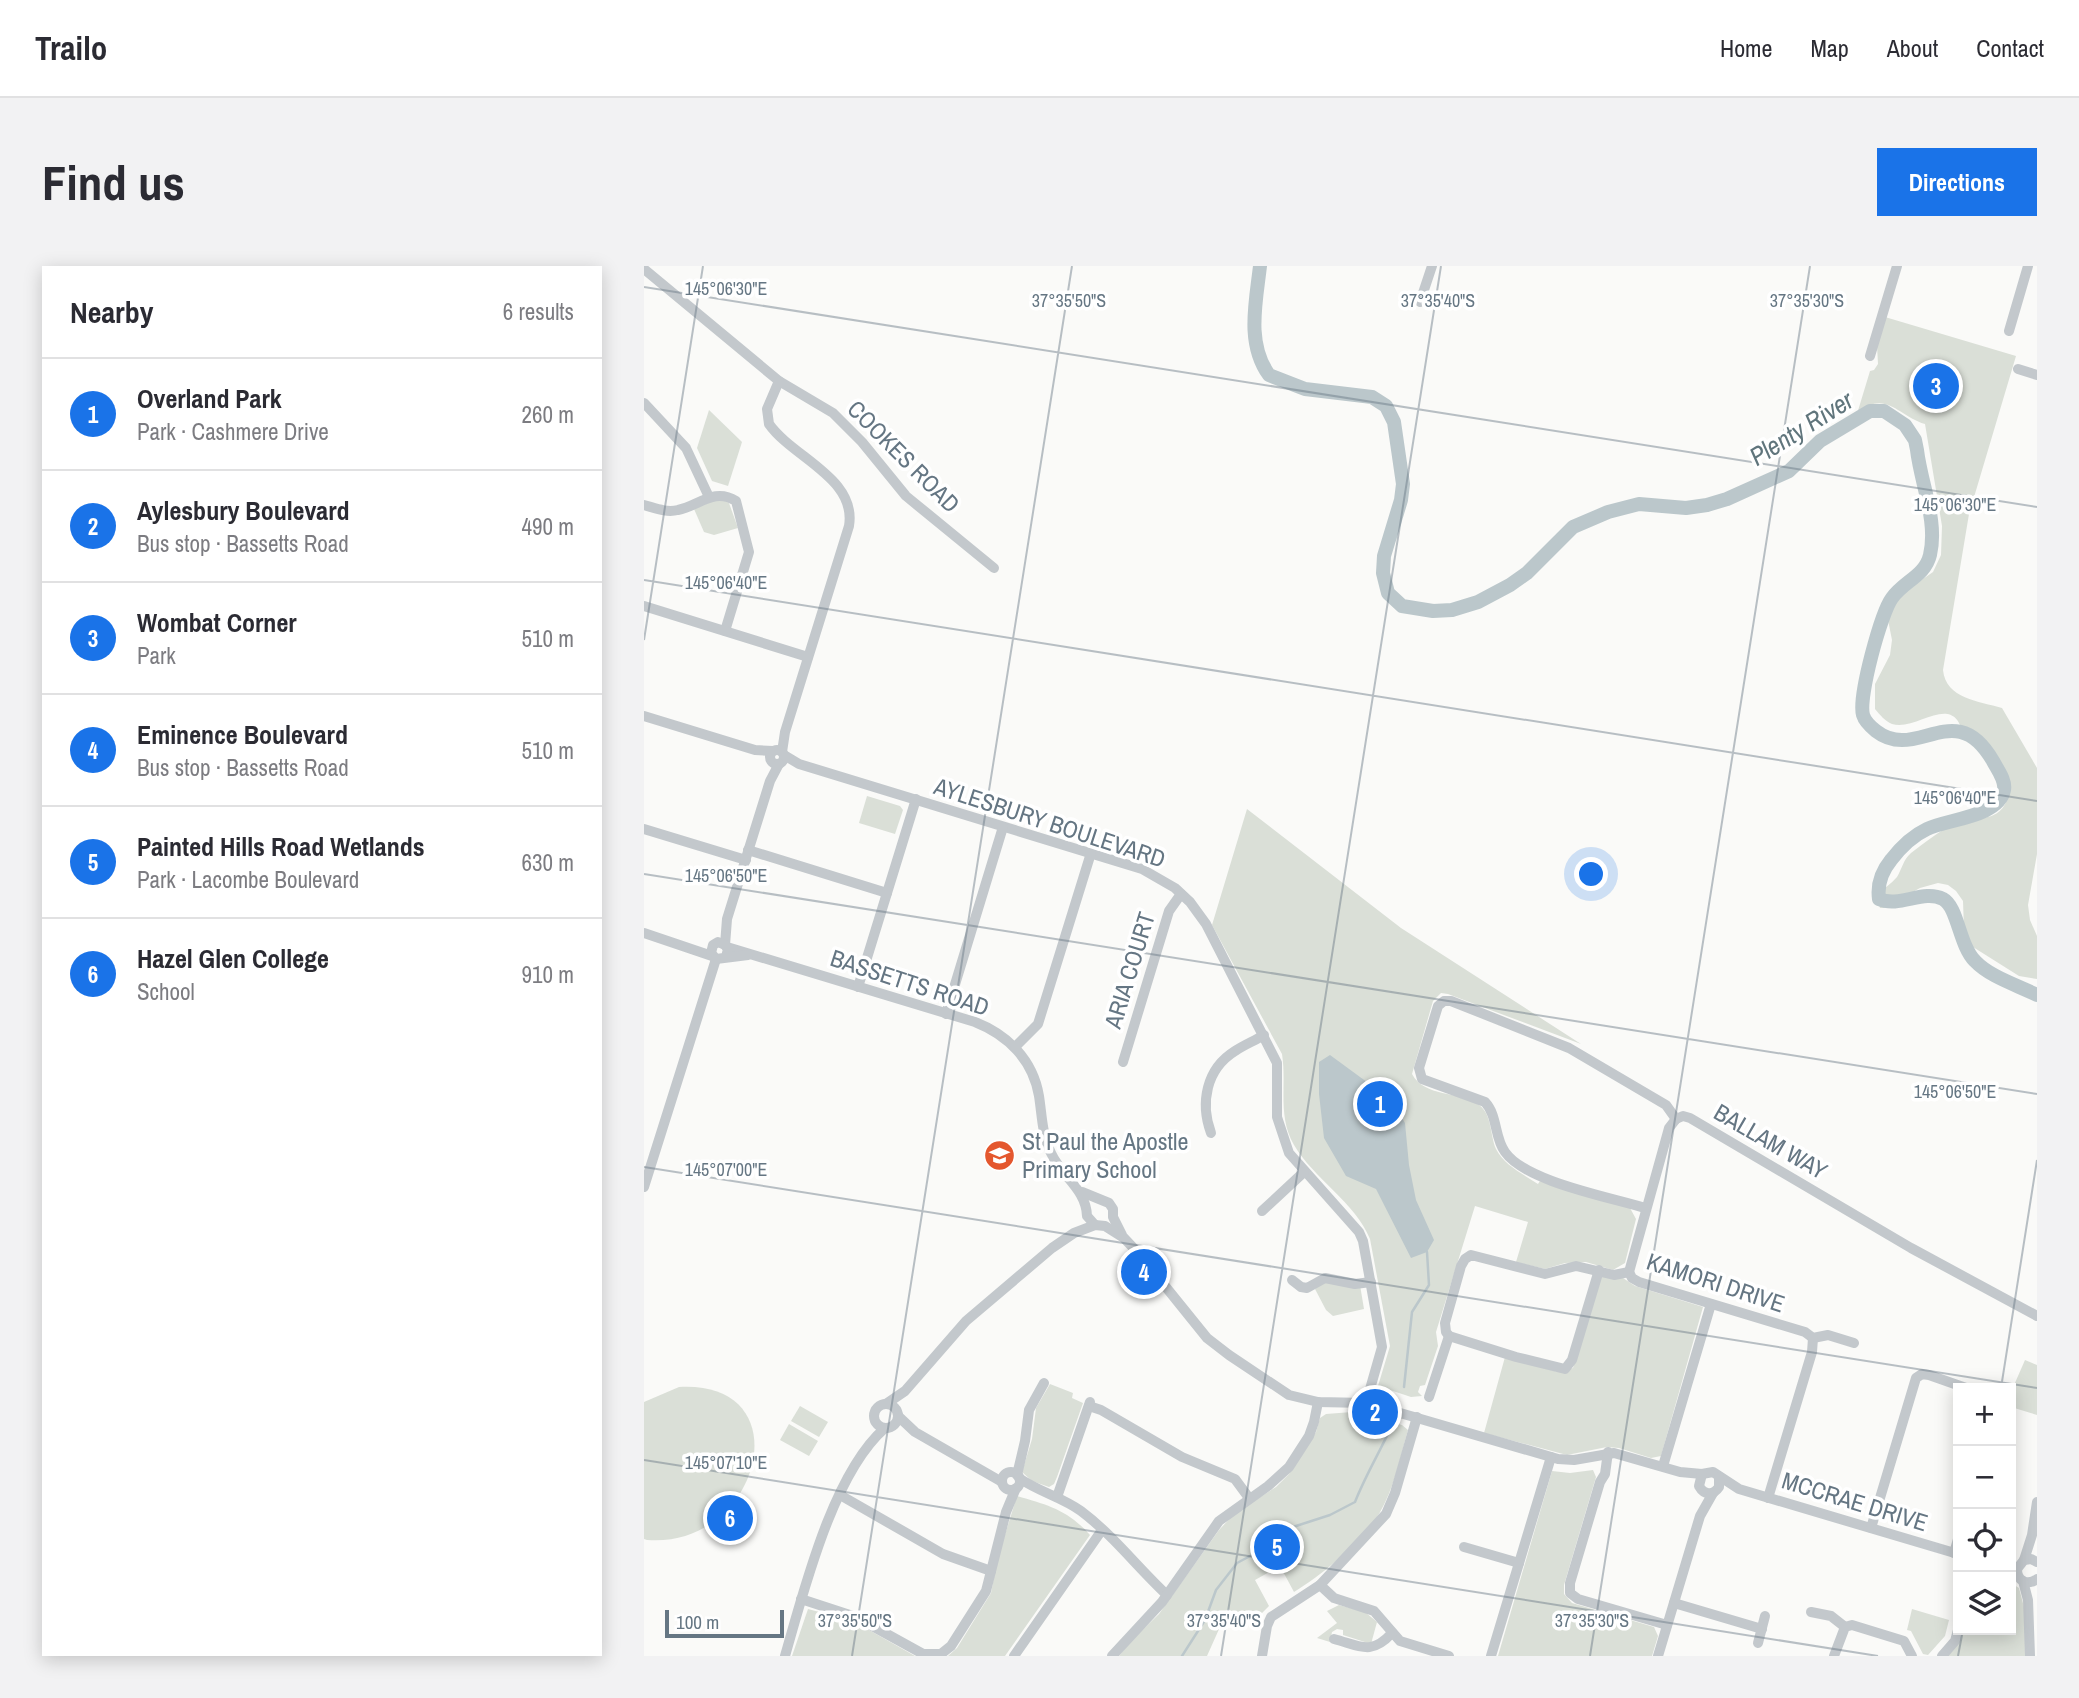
<!DOCTYPE html>
<meta charset="utf-8">
<style>
body{margin:0;font-family:"Archivo Narrow",sans-serif;background:#f2f2f3;color:#2b2b33}
.controls{position:absolute;right:21px;bottom:21px;display:grid;overflow:hidden;border-radius:0px;box-shadow:0 4px 18px #0003}
.controls button{width:63px;height:63px;display:grid;place-items:center;padding:0;border:0;border-bottom:2px solid #e1e1e2;background:#fff;color:#2b2b33;font:35px sans-serif}
.scale{position:absolute;left:21px;bottom:18px;width:119px;box-sizing:border-box;padding-left:7px;border:4px solid #657683;border-top:0;font-size:19px;line-height:24px;white-space:nowrap;color:#657683;-webkit-text-stroke:5px #fff;paint-order:stroke}
.you{position:absolute;left:948px;top:609px;width:24px;height:24px;margin:-18px;border:5px solid #fff;border-radius:50%;background:#1a73e8;box-shadow:0 0 0 10px #1a73e833}
.badge{display:grid;place-items:center;width:46px;height:46px;border-radius:50%;background:#1a73e8;color:#fff;font-size:23px;font-weight:700}
.pin{position:absolute;translate:-50% -50%;border:4px solid #fff;box-shadow:0 2px 7px #0006}
.list{margin:0;padding:0;list-style:none}
h2{display:flex;justify-content:space-between;align-items:center;height:91px;margin:0;padding:0 28px;font-size:30px}
h2 small{font-size:23px;font-weight:400;color:#7c7c81}
.list li{display:grid;grid-template-columns:46px 1fr auto;gap:21px;align-items:center;box-sizing:border-box;height:112px;padding:0 28px;border-top:2px solid #e1e1e2}
.list b{display:block;font-size:26px;white-space:nowrap}
.list p{margin:0;font-size:23px;white-space:nowrap;color:#7c7c81}
.list em{font-size:23px;font-style:normal;color:#7c7c81}
.icon{flex:none;width:38px;height:38px;fill:none;stroke:currentColor;stroke-width:2;stroke-linecap:round;stroke-linejoin:round}
.map{position:relative;flex:none;width:1393px;height:1390px;overflow:hidden;border-radius:0px}
header{display:flex;align-items:center;gap:42px;box-sizing:border-box;height:98px;padding:0 35px;background:#fff;border-bottom:2px solid #e1e1e2}
header strong{font-size:33px}
nav{display:flex;gap:38px;margin-inline-start:auto;font-size:24px}
.intro{display:flex;align-items:center;justify-content:space-between;box-sizing:border-box;height:168px;padding:0 42px}
h1{margin:0;font-size:49px}
.button{padding:18px 32px;border-radius:0px;background:#1a73e8;color:#fff;font-size:24px;font-weight:700}
main{display:flex;gap:42px;padding:0 42px}
aside{flex:1;background:#fff;border-radius:0px;box-shadow:0 4px 18px #0003}
.map>svg:first-child{display:block}
.green{fill:#dadfd7}
.water{fill:#bbc7cb}
.lines{fill:none;stroke-linecap:round;stroke-linejoin:round}
.stream{stroke:#bbc7cb;stroke-width:2.5}
.river{stroke:#bbc7cb;stroke-width:14}
.minor{stroke:#c3c8cc;stroke-width:10}
.ticks{fill:none;stroke:#657683;stroke-width:2;stroke-opacity:0.45}
.labels{text-anchor:middle;dominant-baseline:central;stroke-width:7;stroke-linejoin:round;paint-order:stroke}
.street-label{font-size:24px;fill:#657683;stroke:#fff}
.poi-label{font-size:24px;fill:#657683;stroke:#fff;text-anchor:start}
.water-label{font-size:26px;font-style:italic;fill:#60757c;stroke:#fff}
.ticks-label{font-size:18px;text-anchor:middle;fill:#657683;stroke:#fff;stroke-width:7;stroke-linejoin:round;paint-order:stroke}
</style>
<header>
<strong>Trailo</strong>
<nav><a>Home</a><a>Map</a><a>About</a><a>Contact</a></nav>
</header>
<div class="intro"><h1>Find us</h1><a class="button">Directions</a></div>
<main>
<aside>
<h2>Nearby<small>6 results</small></h2>
<ul class="list">
<li><span class="badge">1</span><div><b>Overland Park</b><p>Park · Cashmere Drive</p></div><em>260 m</em></li>
<li><span class="badge">2</span><div><b>Aylesbury Boulevard</b><p>Bus stop · Bassetts Road</p></div><em>490 m</em></li>
<li><span class="badge">3</span><div><b>Wombat Corner</b><p>Park</p></div><em>510 m</em></li>
<li><span class="badge">4</span><div><b>Eminence Boulevard</b><p>Bus stop · Bassetts Road</p></div><em>510 m</em></li>
<li><span class="badge">5</span><div><b>Painted Hills Road Wetlands</b><p>Park · Lacombe Boulevard</p></div><em>630 m</em></li>
<li><span class="badge">6</span><div><b>Hazel Glen College</b><p>School</p></div><em>910 m</em></li>
</ul>
</aside>
<div class="map">
<svg width="1393" height="1390" viewBox="0 0 1393 1390">
<rect width="100%" height="100%" fill="#fafaf8"/>
<!-- green -->
<g class="green">
<path d="M1241,51L1372,90L1325,248L1299,404C1302,433 1335,435 1358,442L1393,502V588L1384,639L1386,654L1393,670V713L1375,710L1329,681L1320,663L1319,635L1312,625L1304,619L1294,617L1276,622L1240,642H1236L1232,629C1239,623 1247,618 1253,611C1258,603 1259,594 1267,587C1279,578 1294,566 1308,559C1334,547 1361,562 1366,520C1357,496 1342,480 1319,469C1310,424 1273,466 1248,458C1241,455 1236,449 1231,443V418L1246,389L1248,374L1244,354L1250,333L1289,306L1297,289L1298,260L1281,158C1254,150 1241,122 1213,148L1226,105L1230,104L1234,98L1233,80Z"/>
<path d="M65,144L98,176L84,220L68,215L53,182Z"/>
<path d="M76,232L85,237L94,262L70,269L60,266L50,243Z"/>
<path d="M223,530L256,540L259,544L251,568L215,557Z"/>
<path d="M603,543L757,662L937,778L804,728L797,727L789,735L768,808C781,832 814,824 835,839C848,848 846,869 852,883C860,899 879,908 894,918L896,915L986,942L992,953L981,997L969,1004L942,996L921,997L901,1003L872,996L884,956L831,940L792,1066L794,1080L781,1119L776,1120L774,1126L778,1130L767,1131L734,1120L746,1080L726,973C711,936 670,913 650,879C633,850 643,819 638,788L568,659Z"/>
<path d="M956,1010L979,1012L991,1020L1059,1041L1017,1190L1007,1192L975,1182L963,1181L923,1189L840,1167L861,1091L914,1106L929,1102Z"/>
<path d="M682,1015L716,1019L720,1043L689,1050L682,1044L671,1023Z"/>
<path d="M1381,1094L1393,1099V1149L1367,1141V1126Z"/>
<path d="M406,1118L429,1127L428,1132L439,1137L413,1211L410,1218L405,1221L388,1215L378,1206L388,1173L392,1142Z"/>
<path d="M35,1121C160,1114 116,1283 3,1274L0,1273V1136Z"/>
<path d="M156,1140L184,1156L175,1171L147,1155Z"/>
<path d="M708,1146L758,1159L764,1164C756,1192 750,1223 735,1248C715,1278 681,1307 650,1326L636,1300L611,1314L625,1340L618,1347L614,1359L584,1343L563,1390H475L486,1376L515,1348L575,1264L590,1248L632,1221L645,1208L672,1166L676,1152L682,1148Z"/>
<path d="M145,1158L174,1175L165,1190L136,1174Z"/>
<path d="M949,1204L952,1211L920,1319V1328L928,1337L1010,1361L1014,1370L1008,1390H854L908,1205L926,1207Z"/>
<path d="M373,1230C404,1239 424,1244 446,1269L361,1390H304L313,1382L347,1327L354,1291Z"/>
<path d="M1367,1317L1375,1322L1381,1345L1386,1390H1302L1315,1376L1319,1364H1367Z"/>
<path d="M695,1339L721,1346L733,1356L727,1378L699,1369V1364L693,1363L688,1366L686,1376L673,1372L693,1357L683,1345Z"/>
<path d="M164,1343L209,1355L271,1390H148Z"/>
<path d="M1268,1343L1305,1354L1301,1370L1284,1389L1279,1388L1267,1365L1263,1364Z"/>
</g>
<!-- water -->
<path class="water" d="M686,789L746,833L761,857L765,899L772,934L790,974L783,986L767,992L732,923L702,910L680,872L675,828V796Z"/>
<g class="lines">
<!-- stream -->
<g class="stream">
<path d="M760,1121L768,1046L785,1019L783,986"/>
<path d="M538,1390L561,1354L572,1324L593,1297L623,1281L649,1261L686,1249L711,1236C722,1208 737,1184 749,1157"/>
</g>
<!-- river -->
<path class="river" d="M616,0C612,36 602,77 625,109L661,123L728,131L742,140L750,156L759,218L757,234L740,290L739,307L744,327L758,340L789,345L808,344L834,336L866,319L883,307L929,261L964,246L995,238L1042,242L1063,239L1083,233L1145,205L1176,175L1226,145H1240L1261,159L1271,174L1273,184C1277,218 1294,255 1286,289C1281,310 1260,315 1248,332C1237,347 1214,431 1219,449C1221,456 1227,461 1232,465C1273,497 1311,429 1349,495C1353,503 1362,514 1360,524C1355,551 1304,553 1283,563C1268,570 1257,581 1247,594C1238,605 1233,618 1235,633C1256,642 1279,623 1299,633C1314,641 1315,679 1331,695C1346,711 1373,719 1393,729"/>
<!-- minor -->
<g class="minor">
<path d="M0,3L135,115L189,147L218,176L262,230L350,302"/>
<path d="M776,36L788,0"/>
<path d="M1365,65L1384,0"/>
<path d="M1226,90L1253,0"/>
<path d="M1374,103L1393,109"/>
<path d="M135,115L123,143L125,158C149,192 213,212 205,260L141,466L138,486"/>
<path d="M0,137L42,182L65,231"/>
<path d="M0,239C11,242 22,247 34,244C55,240 70,221 92,235L105,286L81,365"/>
<path d="M0,340L164,391"/>
<path d="M0,450L111,484L129,485"/>
<circle cx="133" cy="491" r="7"/>
<path d="M140,489L155,498L498,603L531,622L546,636L562,658L633,797V851L645,887L715,966L719,975L738,1081L722,1137"/>
<path d="M0,563L102,594"/>
<path d="M104,584L243,627"/>
<path d="M0,667L68,690"/>
<path d="M81,679L83,653L126,515L135,498"/>
<path d="M83,681L331,756C364,769 389,794 395,830C398,849 398,869 407,887C418,911 442,923 443,950L451,959"/>
<path d="M82,691L84,683L81,679L74,676L69,679L67,687L72,693L104,689"/>
<path d="M214,721L272,533"/>
<path d="M302,748L359,561"/>
<path d="M371,781L394,758L447,587"/>
<path d="M479,796L525,645L537,628"/>
<path d="M1032,853L1039,850L1046,852L1267,982L1393,1050"/>
<path d="M567,867C556,837 562,803 591,785C600,779 610,775 620,769"/>
<path d="M0,921L72,693"/>
<path d="M438,926L465,937L469,943V951L478,969"/>
<path d="M1001,942C966,931 882,916 861,886C850,871 854,850 841,836L778,813L775,802L794,740L800,735H807L925,782L1022,839L1032,853"/>
<path d="M618,945L660,906"/>
<path d="M985,1006L988,1012L995,1016L1161,1066L1169,1072L1184,1069L1210,1077"/>
<path d="M985,1006L1025,862L1032,853"/>
<path d="M648,1014L657,1021L663,1022L681,1012L711,1018L727,1016"/>
<path d="M805,1070L802,1066L801,1057L817,1000L821,993L827,989L901,1008L932,1000L970,1009L985,1006"/>
<path d="M805,1070L872,1091L921,1103L928,1094L955,1004"/>
<path d="M785,1131L805,1070"/>
<path d="M242,1138L261,1125L322,1055L408,982L430,967L451,959L461,960L480,972L496,989L563,1072L585,1089L645,1129L674,1136L722,1137L914,1193L930,1194L970,1187L1036,1206L1058,1208L1069,1206L1095,1223L1314,1288"/>
<circle cx="242" cy="1150" r="12"/>
<path d="M445,1140L457,1144L538,1191L591,1213L605,1232"/>
<path d="M254,1150L271,1166L358,1216"/>
<path d="M964,1186L961,1208L956,1216L926,1317V1327L934,1333L1023,1359"/>
<path d="M1019,1200L1067,1038"/>
<circle cx="367" cy="1215" r="9"/>
<path d="M1058,1208L1055,1220C1060,1229 1069,1230 1075,1221V1211"/>
<path d="M373,1209L381,1175L385,1144L400,1117"/>
<path d="M375,1212C395,1226 418,1231 437,1245C469,1269 494,1302 523,1329"/>
<path d="M196,1229L299,1288L347,1305"/>
<path d="M413,1231L446,1136"/>
<path d="M1124,1232L1168,1086L1169,1072"/>
<path d="M1227,1262L1272,1112L1278,1108L1285,1109L1322,1122"/>
<path d="M820,1281L875,1297"/>
<path d="M1310,1287L1314,1273"/>
<path d="M1380,1294L1388,1269L1393,1236"/>
<path d="M1393,1296L1387,1293L1380,1294L1373,1303C1373,1315 1383,1320 1393,1313"/>
<path d="M1379,1315L1384,1334L1386,1390"/>
<path d="M676,1319L690,1332L730,1345L756,1375L805,1390"/>
<path d="M157,1333L212,1351L279,1388H297L307,1380L342,1325L362,1246L372,1222"/>
<path d="M1030,1337L1118,1363"/>
<path d="M1167,1346L1187,1350L1201,1361"/>
<path d="M690,1373C716,1380 727,1390 748,1367"/>
<path d="M1114,1377L1121,1350"/>
<path d="M141,1390C160,1324 189,1207 241,1162"/>
<path d="M370,1390L458,1264"/>
<path d="M468,1390L518,1336L575,1255L624,1220L645,1201L665,1170L670,1156L674,1136"/>
<path d="M618,1390L623,1360L627,1351L676,1319L742,1248L751,1227L773,1151"/>
<path d="M847,1390L907,1191"/>
<path d="M1014,1390L1056,1250L1069,1227"/>
<path d="M1190,1390L1201,1361L1208,1359L1260,1375L1268,1390"/>
<path d="M1298,1390L1311,1375L1314,1364"/>
</g>
</g>
<!-- ticks -->
<path class="ticks" d="M0,21L1393,241M0,314L1393,535M0,374L59,0M0,608L1393,828M0,901L1393,1122M1357,1122L1393,894M0,1194L1234,1390M208,1390L428,0M577,1390L797,0M946,1390L1166,0M1314,1390L1319,1364"/>
<!-- icons -->
<defs>
<symbol id="school-disc" viewBox="-11 -11 22 22"><circle r="9.5" fill="#e4572e" stroke="#fff"/><path d="M0-5L7-2L0 1L-7-2ZM-4 1L0 2.5L4 1V4Q0 6-4 4Z" fill="#fff"/></symbol>
</defs>
<g fill-rule="evenodd">
<use href="#school-disc" x="338" y="872" width="35" height="35"/>
</g>
<g class="labels">
<!-- street labels -->
<g class="street-label">
<text transform="translate(260 190) rotate(45)">COOKES ROAD</text>
<text transform="translate(406 556) rotate(18)">AYLESBURY BOULEVARD</text>
<text transform="translate(485 704) rotate(-73)">ARIA COURT</text>
<text transform="translate(266 716) rotate(18)">BASSETTS ROAD</text>
<text transform="translate(1127 875) rotate(30)">BALLAM WAY</text>
<text transform="translate(1072 1016) rotate(18)">KAMORI DRIVE</text>
<text transform="translate(1211 1235) rotate(17)">MCCRAE DRIVE</text>
</g>
<!-- poi labels -->
<g class="poi-label">
<text x="378" y="875">St Paul the Apostle<tspan x="378" dy="28">Primary School</tspan></text>
</g>
<!-- water labels -->
<g class="water-label">
<text transform="translate(1157 162) rotate(-32)">Plenty River</text>
</g>
</g>
<g class="ticks-label">
<text x="82" y="29">145°06'30"E</text>
<text x="425" y="41">37°35'50"S</text>
<text x="794" y="41">37°35'40"S</text>
<text x="1163" y="41">37°35'30"S</text>
<text x="1311" y="245">145°06'30"E</text>
<text x="82" y="323">145°06'40"E</text>
<text x="1311" y="538">145°06'40"E</text>
<text x="82" y="616">145°06'50"E</text>
<text x="1311" y="832">145°06'50"E</text>
<text x="82" y="910">145°07'00"E</text>
<text x="82" y="1203">145°07'10"E</text>
<text x="211" y="1361">37°35'50"S</text>
<text x="580" y="1361">37°35'40"S</text>
<text x="948" y="1361">37°35'30"S</text>
</g>
</svg>
<div class="controls">
<button>+</button>
<button>−</button>
<button><svg class="icon" aria-label="locate" viewBox="0 0 24 24"><circle cx="12" cy="12" r="6"/><path d="M12 2v4M12 18v4M2 12h4M18 12h4"/></svg></button>
<button><svg class="icon" aria-label="layers" viewBox="0 0 24 24"><path d="M12 4l9 5-9 5-9-5zM3 14l9 5 9-5"/></svg></button>
</div>
<div class="scale">100 m</div>
<div class="you"></div>
<div class="pin badge" style="left:736px;top:838px">1</div>
<div class="pin badge" style="left:731px;top:1146px">2</div>
<div class="pin badge" style="left:1292px;top:120px">3</div>
<div class="pin badge" style="left:500px;top:1006px">4</div>
<div class="pin badge" style="left:633px;top:1281px">5</div>
<div class="pin badge" style="left:86px;top:1252px">6</div>
</div>
</main>
